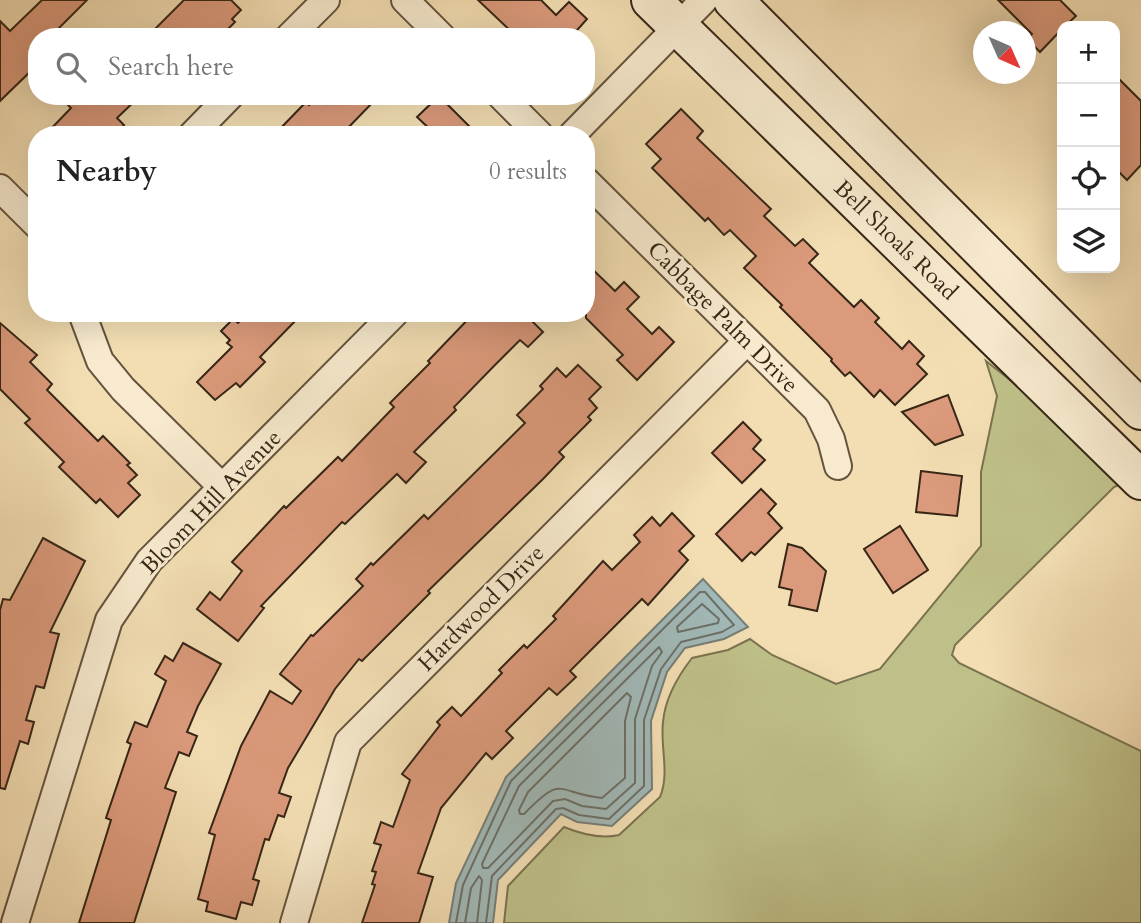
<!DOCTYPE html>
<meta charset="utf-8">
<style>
body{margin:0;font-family:Cardo,serif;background:#f2f2f2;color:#222}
.controls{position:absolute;right:21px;top:21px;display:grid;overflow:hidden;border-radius:14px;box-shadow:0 7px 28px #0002}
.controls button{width:63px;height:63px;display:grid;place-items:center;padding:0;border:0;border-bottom:2px solid #e0e0e0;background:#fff;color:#222;font:35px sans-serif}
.compass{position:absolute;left:973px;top:21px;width:63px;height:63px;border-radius:50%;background:#fff;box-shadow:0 7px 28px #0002;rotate:135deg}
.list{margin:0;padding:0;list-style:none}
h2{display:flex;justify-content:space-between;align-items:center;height:91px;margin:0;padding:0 28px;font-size:30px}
h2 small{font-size:23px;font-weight:400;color:#767676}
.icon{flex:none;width:38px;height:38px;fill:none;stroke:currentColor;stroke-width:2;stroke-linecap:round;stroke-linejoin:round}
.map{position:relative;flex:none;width:1141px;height:923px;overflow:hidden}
.search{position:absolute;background:#fff;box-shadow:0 7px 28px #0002;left:28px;top:28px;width:567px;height:77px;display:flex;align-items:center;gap:18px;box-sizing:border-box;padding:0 24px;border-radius:28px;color:#767676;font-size:26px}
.panel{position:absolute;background:#fff;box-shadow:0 7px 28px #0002;left:28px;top:126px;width:567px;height:196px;border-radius:28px}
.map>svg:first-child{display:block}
.green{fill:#bfc089;stroke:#7a7350;stroke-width:2}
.water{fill:#a1b9b8;stroke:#767e77;stroke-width:2}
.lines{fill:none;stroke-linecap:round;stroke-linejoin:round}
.shore{stroke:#6c7067;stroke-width:2}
.building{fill:#db9a7b;stroke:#362616;stroke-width:2}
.minor-casing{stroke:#65543d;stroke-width:30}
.secondary-casing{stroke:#362616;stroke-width:42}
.minor{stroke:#f7eace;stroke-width:26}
.secondary{stroke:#f7eace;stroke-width:38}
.labels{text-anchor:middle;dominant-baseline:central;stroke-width:6;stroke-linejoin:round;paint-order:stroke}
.street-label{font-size:23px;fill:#362616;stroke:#f7eace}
</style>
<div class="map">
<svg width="1141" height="923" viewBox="0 0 1141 923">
<rect width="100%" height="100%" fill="#f3deb3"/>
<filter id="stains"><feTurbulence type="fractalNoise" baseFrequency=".00286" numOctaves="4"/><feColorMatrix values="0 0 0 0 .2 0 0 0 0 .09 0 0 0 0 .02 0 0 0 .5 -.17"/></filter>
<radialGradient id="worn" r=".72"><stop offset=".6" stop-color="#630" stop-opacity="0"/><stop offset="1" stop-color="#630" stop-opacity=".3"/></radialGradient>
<!-- green -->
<path class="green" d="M986,361L1141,483V500C1132,492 1126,481 1114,487L955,645L952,655L959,663L1141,751V923H504L508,886L564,827C581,834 602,839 619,835L660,797C670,773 660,747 663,722C665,699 678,676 692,658L728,650L750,639L772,655L836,684L880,669L981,546V472L997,396Z"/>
<!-- water -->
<path class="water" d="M703,579L748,627L724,639L685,648L667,672L651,721L652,789L612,826L577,822L561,814L498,880L493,923H449L456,883L506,777Z"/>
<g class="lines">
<!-- shore -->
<g class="shore">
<path d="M702,604L719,619L718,623L678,632L677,627Z"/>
<path d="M659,647L662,652L652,666L635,719V783L606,809L582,806L565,799L553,801L488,868H483L482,864L519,786Z"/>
<path d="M627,693L631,697L625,721V778L602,798C555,793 564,773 524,814H520L519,810L528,792Z"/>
<path d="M456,923L463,885L511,781L700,592H705L734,625L722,632L681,642L661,669L644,720V786L609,819L579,815L563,808L556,809L492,876L486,923"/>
<path d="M465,923L471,888L479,876L482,880L477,923"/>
</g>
</g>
<!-- building -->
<g class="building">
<path d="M42,0H87L50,37H37V65L0,101V21L10,31Z"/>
<path d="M184,0H231L241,10L232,19L235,22L220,37H147Z"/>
<path d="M478,0H541L556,15L569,2L587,19L571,37H517Z"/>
<path d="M998,0H1060L1076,16L1065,26H1062V29L1040,52L1027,39L1032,34Z"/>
<path d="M1115,75L1141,101V165L1127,180L1115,168Z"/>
<path d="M59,96H140L117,118L124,125L115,135H45L71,108Z"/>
<path d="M318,96L326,104L334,96H379L341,135H274L306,102L309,105Z"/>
<path d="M439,96L478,135H436L417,117Z"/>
<path d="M681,109L703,131L697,138L771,209L764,216L795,246L803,239L818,254L809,263L854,307L861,300L879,318L875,322L902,349L909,341L924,356L917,364L927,374L895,405L880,390L874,397L850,372L845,376L831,361L832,359L780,307L782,305L744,268L756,256L730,230L724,235L708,218L705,221L652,168L661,159L646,144Z"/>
<path d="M586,263L615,291L624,282L639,297L627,309L652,334L659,327L674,342L637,380L617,360L623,355L586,318Z"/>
<path d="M248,313H303L260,357L265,362L240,387L236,383L215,400L197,382L232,347L227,343L230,340L221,331L233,319L238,323Z"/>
<path d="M474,313H524L543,332L528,347L520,340L494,366L454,407L456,410L414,452L426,462L406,483L397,474L345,524L342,522L261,606L264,608L238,641L197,609L210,592L220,600L242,571L232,562L284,506L286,508L338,457L342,461L394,407L390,403L430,363L428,361Z"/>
<path d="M0,323L37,355L30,362L52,384L47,390L98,441L103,436L130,463L127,465L137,475L128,483L140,495L118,517L100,499L96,503L59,467L64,462L25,423L30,419L0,389Z"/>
<path d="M578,365L601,387L589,399L597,408L588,417L591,420L559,452L564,457L543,479L428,591L430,593L362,661L359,659L335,689L288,768L279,793L291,797L284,817L278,815L269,840L265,839L253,879L259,881L252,905L241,902L236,919L206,911L208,902L198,899L215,835L209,833L241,746L270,691L292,704L301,691L280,674L311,635L313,636L363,586L356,579L371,563L373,565L424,515L428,519L525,423L517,415L543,389L540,386L557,368L566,377Z"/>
<path d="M948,395L963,435L935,445L902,412Z"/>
<path d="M743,422L761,440L753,449L765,460L742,483L712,453Z"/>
<path d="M921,471L962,476L957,516L916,512Z"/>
<path d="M761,489L776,504L768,513L782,528L755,555L751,552L742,561L716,534Z"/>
<path d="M672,513L694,536L679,551L688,560L648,605L642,599L570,671L576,677L557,695L549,688L506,731L513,738L492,759L486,753L441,808L418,873L433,877L419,923H362L375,885L372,884L376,872L372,871L381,845L374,843L381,822L393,827L410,780L402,774L440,725L437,722L452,707L461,716L502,673L499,670L524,645L527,648L556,619L553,616L603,561L612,570L640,542L634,535L652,517L660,526Z"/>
<path d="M900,526L928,570L893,593L864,549Z"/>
<path d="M43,538L85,561L50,632L59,634L44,688L36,686L26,720L34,722L28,744L20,741L5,789L0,788V610L3,599L10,600Z"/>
<path d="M788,544L802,548L826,571L817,611L789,605L792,590L779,587Z"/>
<path d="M183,643L221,664L198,706L187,732L197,736L189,756L179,752L165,788L176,792L134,923H79L111,820L106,818L131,744L127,742L135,722L147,727L166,681L155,674L165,656L173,661Z"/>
</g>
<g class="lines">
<defs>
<g id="minor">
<path d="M405,0L442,37"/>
<path d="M289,37L326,0"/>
<path d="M501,96L540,135"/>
<path d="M192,135L230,96"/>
<path d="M572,135L704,0"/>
<path d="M586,181L817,410L831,439L838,466"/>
<path d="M0,188L37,225"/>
<path d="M82,313L100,361L123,389L222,487"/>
<path d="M15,923L109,620L149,561L395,313"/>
<path d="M294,923L348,742L747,341"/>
</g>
<g id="secondary">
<path d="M651,0L1141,480"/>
<path d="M733,0L1141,410"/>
</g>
</defs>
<!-- minor casing -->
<use href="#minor" class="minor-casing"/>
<!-- secondary casing -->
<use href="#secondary" class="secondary-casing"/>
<!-- minor -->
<use href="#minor" class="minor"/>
<!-- secondary -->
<use href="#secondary" class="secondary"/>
</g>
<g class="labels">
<!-- street labels -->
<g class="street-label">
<text transform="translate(896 240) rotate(44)">Bell Shoals Road</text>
<text transform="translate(723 317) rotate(45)">Cabbage Palm Drive</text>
<text transform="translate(211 502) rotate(-46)">Bloom Hill Avenue</text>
<text transform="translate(481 608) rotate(-45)">Hardwood Drive</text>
</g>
</g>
<rect width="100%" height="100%" filter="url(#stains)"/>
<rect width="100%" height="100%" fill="url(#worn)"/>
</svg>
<div class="controls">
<button>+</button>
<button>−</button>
<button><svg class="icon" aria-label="locate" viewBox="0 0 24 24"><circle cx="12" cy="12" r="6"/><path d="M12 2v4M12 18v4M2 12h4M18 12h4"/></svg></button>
<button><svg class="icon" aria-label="layers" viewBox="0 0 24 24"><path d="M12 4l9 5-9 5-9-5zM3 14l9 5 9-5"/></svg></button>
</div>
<svg class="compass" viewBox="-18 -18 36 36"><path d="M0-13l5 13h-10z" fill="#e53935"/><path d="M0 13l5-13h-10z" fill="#767676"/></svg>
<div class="search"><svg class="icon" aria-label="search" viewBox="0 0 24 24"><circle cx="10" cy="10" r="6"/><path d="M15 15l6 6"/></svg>Search here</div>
<section class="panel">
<h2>Nearby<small>0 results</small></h2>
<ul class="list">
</ul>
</section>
</div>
